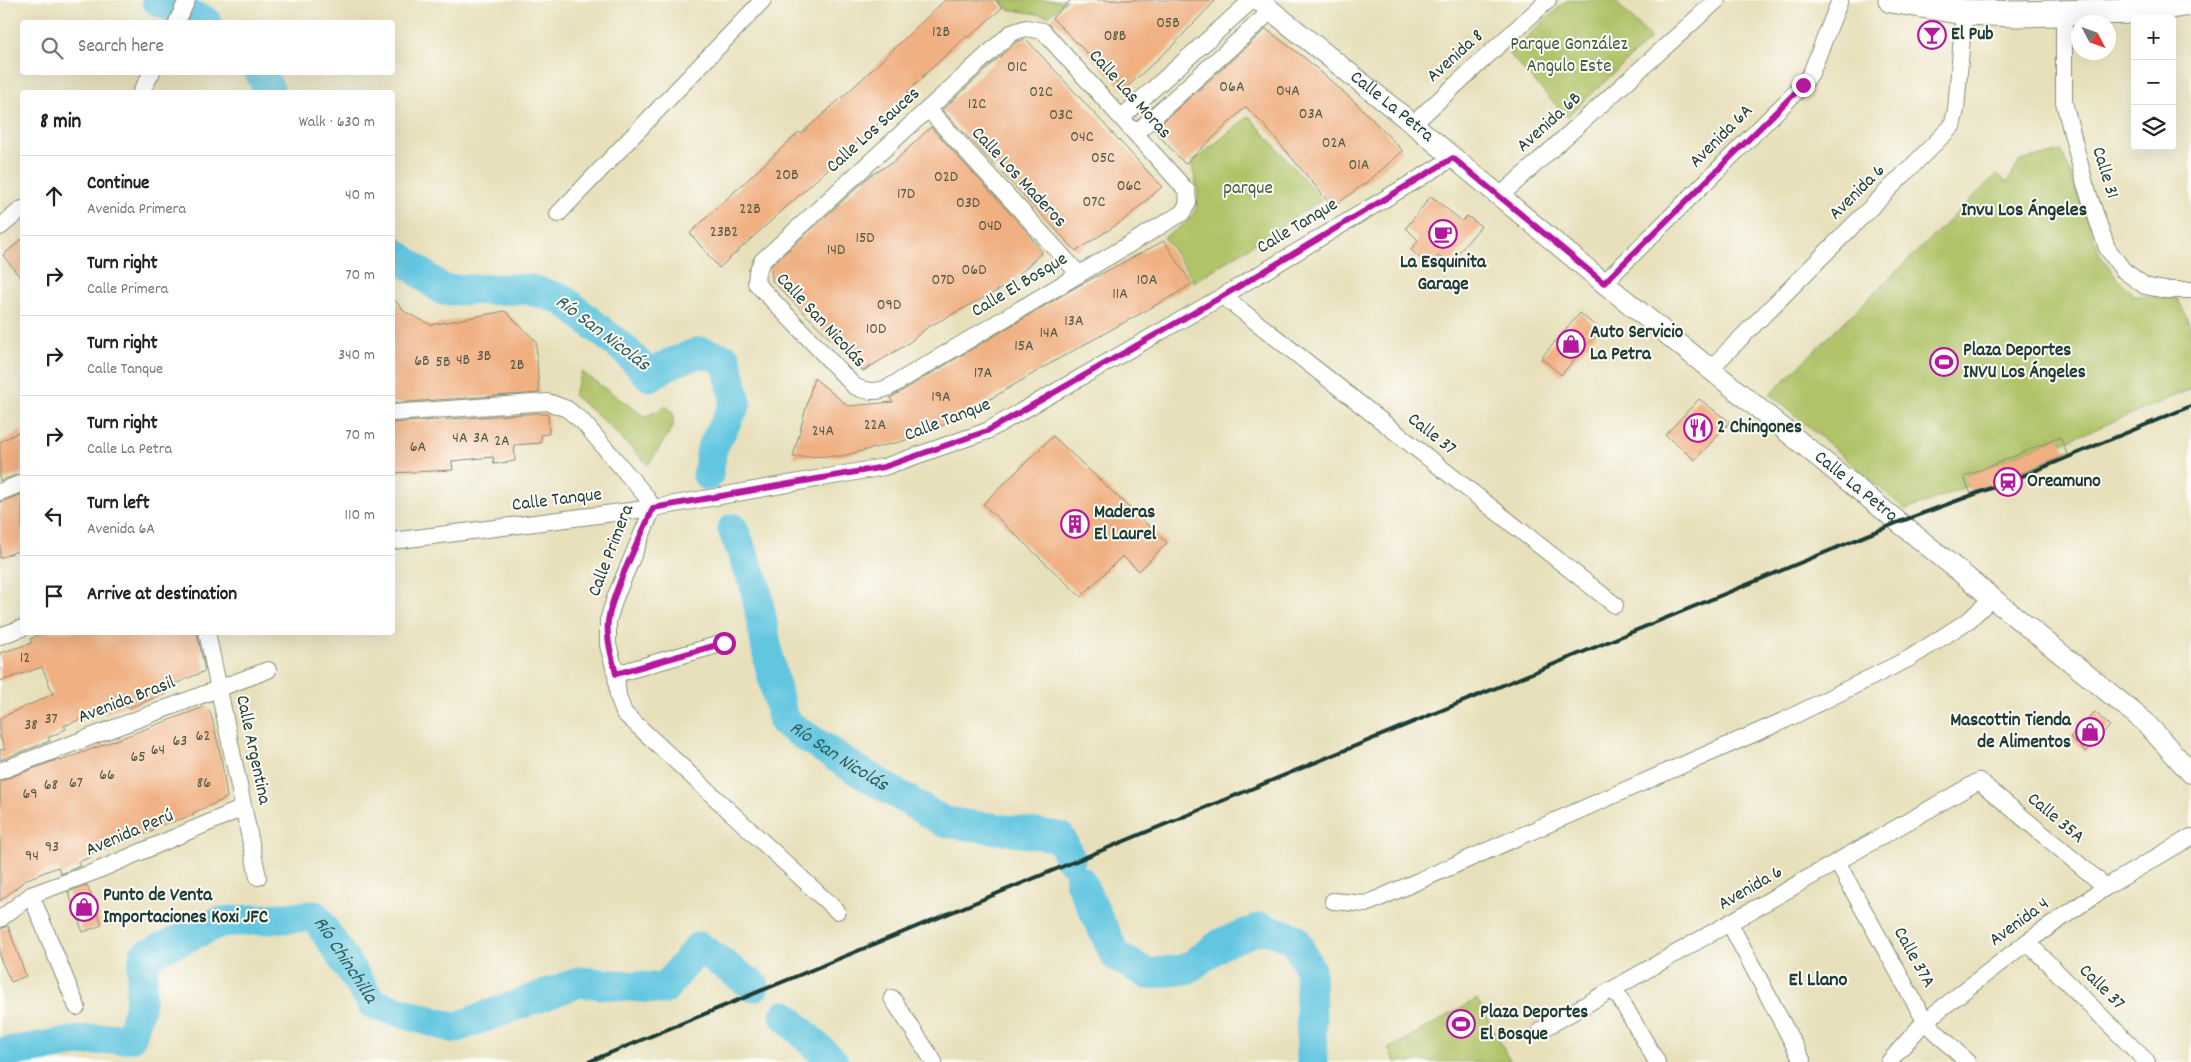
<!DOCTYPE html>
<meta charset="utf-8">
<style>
body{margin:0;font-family:Dekko,sans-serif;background:#f6f6f6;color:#222}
.controls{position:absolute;right:15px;top:15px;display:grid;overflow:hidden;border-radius:5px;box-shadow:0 5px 20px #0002}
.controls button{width:45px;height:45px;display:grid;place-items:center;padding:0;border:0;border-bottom:1px solid #e0e0e0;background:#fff;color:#222;font:25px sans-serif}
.compass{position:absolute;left:2071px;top:15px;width:45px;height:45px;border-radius:50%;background:#fff;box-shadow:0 5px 20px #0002;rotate:131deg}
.stop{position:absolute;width:15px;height:15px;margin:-11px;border:4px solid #b5179e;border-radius:50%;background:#fff}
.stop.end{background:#b5179e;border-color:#fff;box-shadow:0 1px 5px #0008}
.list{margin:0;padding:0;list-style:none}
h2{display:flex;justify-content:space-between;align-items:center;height:65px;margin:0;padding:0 20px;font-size:21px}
h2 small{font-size:16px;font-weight:400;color:#767676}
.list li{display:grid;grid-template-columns:32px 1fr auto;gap:15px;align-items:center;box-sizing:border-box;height:80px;padding:0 20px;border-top:1px solid #e0e0e0}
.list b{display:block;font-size:19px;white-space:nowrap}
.list p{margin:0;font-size:16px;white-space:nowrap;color:#767676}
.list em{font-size:16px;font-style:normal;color:#767676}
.icon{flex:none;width:28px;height:28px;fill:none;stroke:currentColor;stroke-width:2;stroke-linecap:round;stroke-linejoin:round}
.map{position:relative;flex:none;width:2191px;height:1062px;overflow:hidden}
.search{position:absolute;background:#fff;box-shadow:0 5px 20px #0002;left:20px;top:20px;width:375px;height:55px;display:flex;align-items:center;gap:12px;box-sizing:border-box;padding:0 18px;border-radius:5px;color:#767676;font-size:19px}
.panel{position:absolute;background:#fff;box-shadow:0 5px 20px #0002;left:20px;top:90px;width:375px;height:545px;border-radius:5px}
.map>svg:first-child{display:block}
.green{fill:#b0c367;stroke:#68804e}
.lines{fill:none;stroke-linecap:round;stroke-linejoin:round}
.river{stroke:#62c6e0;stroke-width:31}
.building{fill:#f0b082}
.minor-casing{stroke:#848e78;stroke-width:18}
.tertiary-casing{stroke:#848e78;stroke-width:22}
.primary-casing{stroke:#848e78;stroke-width:27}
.minor{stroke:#fff;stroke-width:16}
.tertiary{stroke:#fff;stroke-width:20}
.primary{stroke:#fff;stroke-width:25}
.rail{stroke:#1f3d34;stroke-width:4}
.route{stroke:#b5179e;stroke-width:6}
.labels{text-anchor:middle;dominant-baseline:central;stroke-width:4;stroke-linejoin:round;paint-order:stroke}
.number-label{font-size:16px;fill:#535a48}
.poi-label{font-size:19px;font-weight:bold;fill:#1f3d34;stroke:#fdfcf7;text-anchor:start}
.park-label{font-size:19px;fill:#435e41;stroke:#fdfcf7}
.street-label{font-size:19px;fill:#1f3d34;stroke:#fdfcf7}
.neighbourhood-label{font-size:20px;font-weight:bold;fill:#1f3d34;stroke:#fdfcf7}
.water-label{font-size:20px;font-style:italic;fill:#305f5f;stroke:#fdfcf7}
</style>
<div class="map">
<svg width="2191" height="1062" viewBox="0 0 2191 1062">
<rect width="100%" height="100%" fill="#fdfcf7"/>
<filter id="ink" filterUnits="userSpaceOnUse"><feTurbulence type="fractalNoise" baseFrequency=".02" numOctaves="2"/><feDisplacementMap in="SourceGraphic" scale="10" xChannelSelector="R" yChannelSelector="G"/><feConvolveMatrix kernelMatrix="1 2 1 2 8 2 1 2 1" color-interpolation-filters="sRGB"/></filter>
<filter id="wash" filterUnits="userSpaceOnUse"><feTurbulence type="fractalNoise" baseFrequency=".0096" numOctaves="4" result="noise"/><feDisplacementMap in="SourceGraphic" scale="20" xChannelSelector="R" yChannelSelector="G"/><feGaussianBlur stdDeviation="1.12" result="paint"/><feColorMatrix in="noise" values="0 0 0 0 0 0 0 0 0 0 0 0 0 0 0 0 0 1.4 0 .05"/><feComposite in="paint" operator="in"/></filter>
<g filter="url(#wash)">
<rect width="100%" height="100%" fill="#e8e0bb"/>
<!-- green -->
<g class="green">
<path d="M1001,0H1067L1048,16L1008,9Z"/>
<path d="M1567,0H1614L1651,38L1567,117L1509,54Z"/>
<path d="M1249,116L1322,200L1194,282L1164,237C1171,232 1178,230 1184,224C1206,205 1197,187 1191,163Z"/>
<path d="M2062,151L2100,255L2118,279L2133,295L2178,299L2191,328V389L2062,443L2059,437L1964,477L1968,486L1906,510L1770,394L1997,174L2007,183L2020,161Z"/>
<path d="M582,372L645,417L666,406L673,414V427L648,465L604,421L573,395Z"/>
<path d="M1477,999L1511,1062H1395L1388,1049Z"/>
</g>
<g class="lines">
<!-- river -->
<g class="river">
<path d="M157,0L206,22"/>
<path d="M260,72L270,92"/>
<path d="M392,251L443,290L527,289L562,299L626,351L650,376L669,364L700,352L726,359L736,403L712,448L708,475"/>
<path id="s1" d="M733,529L755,585L770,666L784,722L850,766L944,822L1060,837L1070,859"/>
<path d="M1080,881L1116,956L1148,974L1187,969L1222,943L1262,928L1294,938L1310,970L1312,1062"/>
<path d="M785,1016L833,1062"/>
<path id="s2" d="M0,1053L80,1041L131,1037L140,1004L144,956L221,922L315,916L373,1004L454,1028L580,982L664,989L699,947L754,986"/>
</g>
</g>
<g id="blocks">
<!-- building -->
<g class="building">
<path d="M945,0H996L1002,8L969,37L967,36L922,77L923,78L907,92L909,94L870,131L719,268L690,233L799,132L801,134L860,81Z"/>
<path d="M1071,0H1216L1171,47L1124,90L1052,18Z"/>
<path d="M1266,29L1306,59L1356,103L1403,151L1372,178L1333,207L1265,126L1246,107L1185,164L1154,130Z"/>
<path d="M1026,39L1162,187L1124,220L1076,251L942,110L1016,42Z"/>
<path d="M931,127L1027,232L1042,252L1008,285L928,327L906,345L863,371L772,281L771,266L871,175L895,161Z"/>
<path d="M1431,196L1462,221L1467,216L1481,226L1451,262L1437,256L1428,265L1411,250L1418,240L1406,228Z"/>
<path d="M22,239V280L3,255Z"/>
<path d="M1164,241L1192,284L1174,295L1051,363L955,420L903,441L842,456L793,457L814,378L848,406L893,402L890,398L1078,286Z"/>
<path d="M392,297L405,312L431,325L505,311L536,341L539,393L392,403Z"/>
<path d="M1580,313L1600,330L1561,375L1541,358Z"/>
<path d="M1699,399L1730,422L1695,460L1665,435Z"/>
<path d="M540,413L541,414H548L549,434L541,435V443L514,445L515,461L494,464L493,457L452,461L453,470L392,473V423Z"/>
<path d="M22,430V473L0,481V442Z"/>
<path d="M1053,436L1167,543L1139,571L1122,556L1081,597L983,504Z"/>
<path d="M2060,437L2067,454L1971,494L1964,477Z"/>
<path d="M22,494V549L0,558V502Z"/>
<path d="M45,632H197L205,671L163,689L165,694L128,708L127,705L104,714L103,710L64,726L66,729L48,738L50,741L0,760V750L5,749L0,736V718L53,694L42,667L0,681V653L32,643L30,639Z"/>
<path d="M204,707L209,711L212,718L221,756L227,798L193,813L194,815L152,828L153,831L90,854L91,857L78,862L80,866L61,874L58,867L27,879L0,901V781L59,759L60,761Z"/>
<path d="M2095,712L2110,726L2086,752L2070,737Z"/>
<path d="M87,885L102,925L83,932L68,892Z"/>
<path d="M8,926L26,976L11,982L0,958V929Z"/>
</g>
</g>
</g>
<g filter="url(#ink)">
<use href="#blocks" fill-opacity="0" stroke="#848e78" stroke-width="1"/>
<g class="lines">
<defs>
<g id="minor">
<path d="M2064,12V102L2085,184L2107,248L2123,270L2145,286L2165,290H2191"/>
<path d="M177,22L187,0"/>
<path d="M1026,28L1043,31L1187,191L1188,203L1182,213L891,386C879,393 866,392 854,386L756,283L757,272L762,261L1011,33Z"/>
<path d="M141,92L152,72"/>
<path d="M928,109L1079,274"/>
<path d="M1122,117L1252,0"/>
<path d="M1413,124L1548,0"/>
<path d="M1136,133L1271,11"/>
<path d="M1500,196L1717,0"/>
<path d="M558,214L763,0"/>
<path d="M0,227L22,209"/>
<path d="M1604,283L1803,85L1811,73L1840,0"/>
<path d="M1223,296L1615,605"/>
<path d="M1710,369L1952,126L1956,110L1964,12"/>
<path d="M392,413L548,402L567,409L583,422L645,495L653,508L615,598L608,621V645L616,674L618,696L624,713L837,911"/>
<path d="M0,492L22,483"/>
<path d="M392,541L653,508L884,467L987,431L1223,296L1453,158"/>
<path d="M207,632L258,877"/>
<path d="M0,636L22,628"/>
<path d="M616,674L724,643"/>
<path d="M0,771L268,670"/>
<path d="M1837,862L1925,1021L1967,1062"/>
<path d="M31,895L77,1007"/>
<path d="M1333,901L1366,904L1785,720L1910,658L1969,620L1992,598"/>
<path d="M0,919L31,895L94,872L243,808"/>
<path d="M1730,924L1803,1062"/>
<path d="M2027,942L2147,1062"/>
<path d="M1615,990L1657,1062"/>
<path d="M892,998L934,1062"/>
<path d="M1541,1030L1979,781L2106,887"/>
<path d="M1889,1062L1925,1021L2027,942L2106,887L2191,837"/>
</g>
<g id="tertiary">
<path id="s3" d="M1258,0L1413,124L1604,283L2145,722L2191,773"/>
</g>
<path id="primary" d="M1891,0L1964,12L2017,14L2136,11L2191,3"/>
</defs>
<!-- minor casing -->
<use href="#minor" class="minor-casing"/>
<!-- tertiary casing -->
<use href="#tertiary" class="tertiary-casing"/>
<!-- primary casing -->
<use href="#primary" class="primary-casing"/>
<!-- minor -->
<use href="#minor" class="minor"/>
<!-- tertiary -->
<use href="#tertiary" class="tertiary"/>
<!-- primary -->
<use href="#primary" class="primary"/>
<!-- rail -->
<path class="rail" d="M588,1062L1899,522L2008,482L2191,406"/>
</g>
</g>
<g class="lines" filter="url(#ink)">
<!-- route -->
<path class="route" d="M724,643L616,674C612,657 606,639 608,621C613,588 640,540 653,508L884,467L987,431L1223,296L1453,158L1604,283L1803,85"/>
</g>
<!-- icons -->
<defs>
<symbol id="bar-ring" viewBox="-11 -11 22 22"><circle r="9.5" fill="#fdfcf7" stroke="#b5179e" stroke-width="1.5"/><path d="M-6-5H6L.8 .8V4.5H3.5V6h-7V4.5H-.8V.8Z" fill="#b5179e"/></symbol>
<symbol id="cafe-ring" viewBox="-11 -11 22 22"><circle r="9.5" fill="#fdfcf7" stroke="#b5179e" stroke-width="1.5"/><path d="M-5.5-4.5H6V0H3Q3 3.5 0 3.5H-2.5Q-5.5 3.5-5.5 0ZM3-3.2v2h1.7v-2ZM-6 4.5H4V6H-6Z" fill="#b5179e"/></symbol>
<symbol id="shop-ring" viewBox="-11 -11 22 22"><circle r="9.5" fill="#fdfcf7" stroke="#b5179e" stroke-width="1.5"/><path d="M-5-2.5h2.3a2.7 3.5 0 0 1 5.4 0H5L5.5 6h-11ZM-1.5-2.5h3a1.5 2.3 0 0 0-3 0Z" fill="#b5179e"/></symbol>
<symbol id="stadium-ring" viewBox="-11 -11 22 22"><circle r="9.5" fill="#fdfcf7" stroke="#b5179e" stroke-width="1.5"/><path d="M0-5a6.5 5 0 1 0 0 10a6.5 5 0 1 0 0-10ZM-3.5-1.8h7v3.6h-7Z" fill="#b5179e"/></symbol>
<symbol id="restaurant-ring" viewBox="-11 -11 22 22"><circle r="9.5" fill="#fdfcf7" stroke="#b5179e" stroke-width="1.5"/><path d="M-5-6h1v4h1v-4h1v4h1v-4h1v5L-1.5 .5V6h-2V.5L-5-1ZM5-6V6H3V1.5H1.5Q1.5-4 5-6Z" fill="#b5179e"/></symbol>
<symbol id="station-ring" viewBox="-11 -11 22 22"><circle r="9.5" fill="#fdfcf7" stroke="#b5179e" stroke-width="1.5"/><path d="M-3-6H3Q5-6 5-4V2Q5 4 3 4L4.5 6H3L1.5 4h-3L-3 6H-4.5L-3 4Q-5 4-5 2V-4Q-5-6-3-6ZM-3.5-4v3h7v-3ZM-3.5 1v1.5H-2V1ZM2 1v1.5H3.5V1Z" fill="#b5179e"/></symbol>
<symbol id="building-ring" viewBox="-11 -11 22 22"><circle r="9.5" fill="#fdfcf7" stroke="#b5179e" stroke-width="1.5"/><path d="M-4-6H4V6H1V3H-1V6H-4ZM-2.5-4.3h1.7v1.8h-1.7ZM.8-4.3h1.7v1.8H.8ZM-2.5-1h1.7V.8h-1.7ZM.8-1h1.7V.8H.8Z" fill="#b5179e"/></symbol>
</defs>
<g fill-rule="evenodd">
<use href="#bar-ring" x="1916" y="19" width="32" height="32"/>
<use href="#cafe-ring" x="1427" y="218" width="32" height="32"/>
<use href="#shop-ring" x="1555" y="328" width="32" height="32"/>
<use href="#stadium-ring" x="1928" y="346" width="32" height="32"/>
<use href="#restaurant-ring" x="1682" y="412" width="32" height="32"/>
<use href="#station-ring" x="1992" y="466" width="32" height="32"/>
<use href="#building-ring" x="1059" y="508" width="32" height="32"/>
<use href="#shop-ring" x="2074" y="716" width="32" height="32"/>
<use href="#shop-ring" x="68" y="891" width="32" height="32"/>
<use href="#stadium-ring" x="1445" y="1008" width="32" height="32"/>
</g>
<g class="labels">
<!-- number labels -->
<g class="number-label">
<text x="1168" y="23">05B</text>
<text x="941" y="32">12B</text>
<text x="1115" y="36">08B</text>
<text x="1017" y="67">01C</text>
<text x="1232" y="87">06A</text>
<text x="1288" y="91">04A</text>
<text x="1041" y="92">02C</text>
<text x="977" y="104">12C</text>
<text x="1311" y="114">03A</text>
<text x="1061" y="115">03C</text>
<text x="1082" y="137">04C</text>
<text x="1334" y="143">02A</text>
<text x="1103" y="158">05C</text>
<text x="1359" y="165">01A</text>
<text x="787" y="175">20B</text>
<text x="946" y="177">02D</text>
<text x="1129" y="186">06C</text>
<text x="906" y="194">17D</text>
<text x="1094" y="202">07C</text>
<text x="968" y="203">03D</text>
<text x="750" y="209">22B</text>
<text x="990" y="226">04D</text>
<text x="724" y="232">23B2</text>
<text x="865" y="238">15D</text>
<text x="836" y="250">14D</text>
<text x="974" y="270">06D</text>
<text x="943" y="280">07D</text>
<text x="1147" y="280">10A</text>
<text x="1120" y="294">11A</text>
<text x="889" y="305">09D</text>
<text x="1074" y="321">13A</text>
<text x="876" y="329">10D</text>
<text x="1049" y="333">14A</text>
<text x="1024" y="346">15A</text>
<text x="484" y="356">3B</text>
<text x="463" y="360">4B</text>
<text x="422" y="361">6B</text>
<text x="443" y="362">5B</text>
<text x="517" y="365">2B</text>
<text x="983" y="373">17A</text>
<text x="941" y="397">19A</text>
<text x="875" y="425">22A</text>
<text x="823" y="431">24A</text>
<text x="460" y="438">4A</text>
<text x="481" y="438">3A</text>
<text x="502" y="441">2A</text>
<text x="418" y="447">6A</text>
<text x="25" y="658">12</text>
<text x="51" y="719">37</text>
<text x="31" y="725">38</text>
<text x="203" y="736">62</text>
<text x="180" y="741">63</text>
<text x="158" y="750">64</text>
<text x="138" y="757">65</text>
<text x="107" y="775">66</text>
<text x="76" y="783">67</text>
<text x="204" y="783">86</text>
<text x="51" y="785">68</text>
<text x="30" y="794">69</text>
<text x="52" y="847">93</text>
<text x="32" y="856">94</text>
</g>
<!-- poi labels -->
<g class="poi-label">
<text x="1951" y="35">El Pub</text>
<text x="1443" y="263" text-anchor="middle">La Esquinita<tspan x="1443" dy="22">Garage</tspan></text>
<text x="1590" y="333">Auto Servicio<tspan x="1590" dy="22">La Petra</tspan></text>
<text x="1963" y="351">Plaza Deportes<tspan x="1963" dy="22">INVU Los Ángeles</tspan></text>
<text x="1717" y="428">2 Chingones</text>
<text x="2027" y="482">Oreamuno</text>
<text x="1094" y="513">Maderas<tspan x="1094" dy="22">El Laurel</tspan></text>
<text x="2071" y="721" text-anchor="end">Mascottin Tienda<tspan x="2071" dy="22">de Alimentos</tspan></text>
<text x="103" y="896">Punto de Venta<tspan x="103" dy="22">Importaciones Koxi JFC</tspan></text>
<text x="1480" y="1013">Plaza Deportes<tspan x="1480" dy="22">El Bosque</tspan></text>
</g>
<!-- park labels -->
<g class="park-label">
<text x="1569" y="45">Parque González<tspan x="1569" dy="22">Angulo Este</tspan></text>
<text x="1248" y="189">parque</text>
</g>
<!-- street labels -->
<g class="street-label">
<text transform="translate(1456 57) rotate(-42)">Avenida 8</text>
<text transform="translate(1129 95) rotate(48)">Calle Las Moras</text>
<text stroke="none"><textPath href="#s3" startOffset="171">Calle La Petra</textPath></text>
<text transform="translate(1550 123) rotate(-42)">Avenida 6B</text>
<text transform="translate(874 131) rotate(-42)">Calle Los Sauces</text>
<text transform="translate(1722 137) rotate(-45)">Avenida 6A</text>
<text transform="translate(2104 173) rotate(73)">Calle 31</text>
<text transform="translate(1018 178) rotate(47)">Calle Los Maderos</text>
<text transform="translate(1858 193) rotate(-45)">Avenida 6</text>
<text transform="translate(1298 227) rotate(-31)">Calle Tanque</text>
<text transform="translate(1020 286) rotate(-31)">Calle El Bosque</text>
<text transform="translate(820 321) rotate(47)">Calle San Nicolás</text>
<text transform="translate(948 421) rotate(-21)">Calle Tanque</text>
<text transform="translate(1431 435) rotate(38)">Calle 37</text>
<text stroke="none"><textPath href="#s3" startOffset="771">Calle La Petra</textPath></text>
<text transform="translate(557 501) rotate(-7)">Calle Tanque</text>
<text transform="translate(612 551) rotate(-69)">Calle Primera</text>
<text transform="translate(127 701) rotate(-21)">Avenida Brasil</text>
<text transform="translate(252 750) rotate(78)">Calle Argentina</text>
<text transform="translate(2055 819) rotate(40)">Calle 35A</text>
<text transform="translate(130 834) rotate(-23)">Avenida Perú</text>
<text transform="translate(1751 889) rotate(-30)">Avenida 6</text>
<text transform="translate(2020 923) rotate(-36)">Avenida 4</text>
<text transform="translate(1913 958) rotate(61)">Calle 37A</text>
<text transform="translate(2101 988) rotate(45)">Calle 37</text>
</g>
<!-- neighbourhood labels -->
<g class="neighbourhood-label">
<text x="2024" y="211">Invu Los Ángeles</text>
<text x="1818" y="981">El Llano</text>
</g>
<!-- water labels -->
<g class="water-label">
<text transform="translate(602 334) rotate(37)">Río San Nicolás</text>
<text stroke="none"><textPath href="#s1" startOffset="265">Río San Nicolás</textPath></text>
<text stroke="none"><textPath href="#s2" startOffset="446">Río Chinchilla</textPath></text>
</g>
</g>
</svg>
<div class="controls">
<button>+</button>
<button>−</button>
<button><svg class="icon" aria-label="layers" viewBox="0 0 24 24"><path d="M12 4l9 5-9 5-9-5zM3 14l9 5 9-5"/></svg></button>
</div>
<svg class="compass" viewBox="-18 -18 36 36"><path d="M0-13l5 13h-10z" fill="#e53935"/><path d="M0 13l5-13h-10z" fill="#767676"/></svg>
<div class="stop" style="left:724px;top:643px"></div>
<div class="stop end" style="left:1803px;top:85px"></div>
<div class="search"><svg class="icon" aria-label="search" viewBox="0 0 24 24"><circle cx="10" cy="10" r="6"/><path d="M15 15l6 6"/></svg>Search here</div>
<section class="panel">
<h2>8 min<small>Walk · 630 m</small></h2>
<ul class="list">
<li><svg class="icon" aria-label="ahead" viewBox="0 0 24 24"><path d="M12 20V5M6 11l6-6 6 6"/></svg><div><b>Continue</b><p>Avenida Primera</p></div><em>40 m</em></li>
<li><svg class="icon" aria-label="right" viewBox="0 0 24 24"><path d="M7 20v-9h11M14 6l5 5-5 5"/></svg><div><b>Turn right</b><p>Calle Primera</p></div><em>70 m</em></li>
<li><svg class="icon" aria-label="right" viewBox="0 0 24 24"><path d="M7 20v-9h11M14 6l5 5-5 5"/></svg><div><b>Turn right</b><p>Calle Tanque</p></div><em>340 m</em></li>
<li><svg class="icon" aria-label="right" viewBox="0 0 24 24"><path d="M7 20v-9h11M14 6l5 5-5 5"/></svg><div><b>Turn right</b><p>Calle La Petra</p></div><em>70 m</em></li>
<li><svg class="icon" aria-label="left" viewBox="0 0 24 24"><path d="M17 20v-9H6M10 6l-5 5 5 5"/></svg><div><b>Turn left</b><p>Avenida 6A</p></div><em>110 m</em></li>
<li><svg class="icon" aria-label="arrive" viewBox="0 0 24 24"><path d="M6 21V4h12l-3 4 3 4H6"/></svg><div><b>Arrive at destination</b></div></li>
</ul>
</section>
</div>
